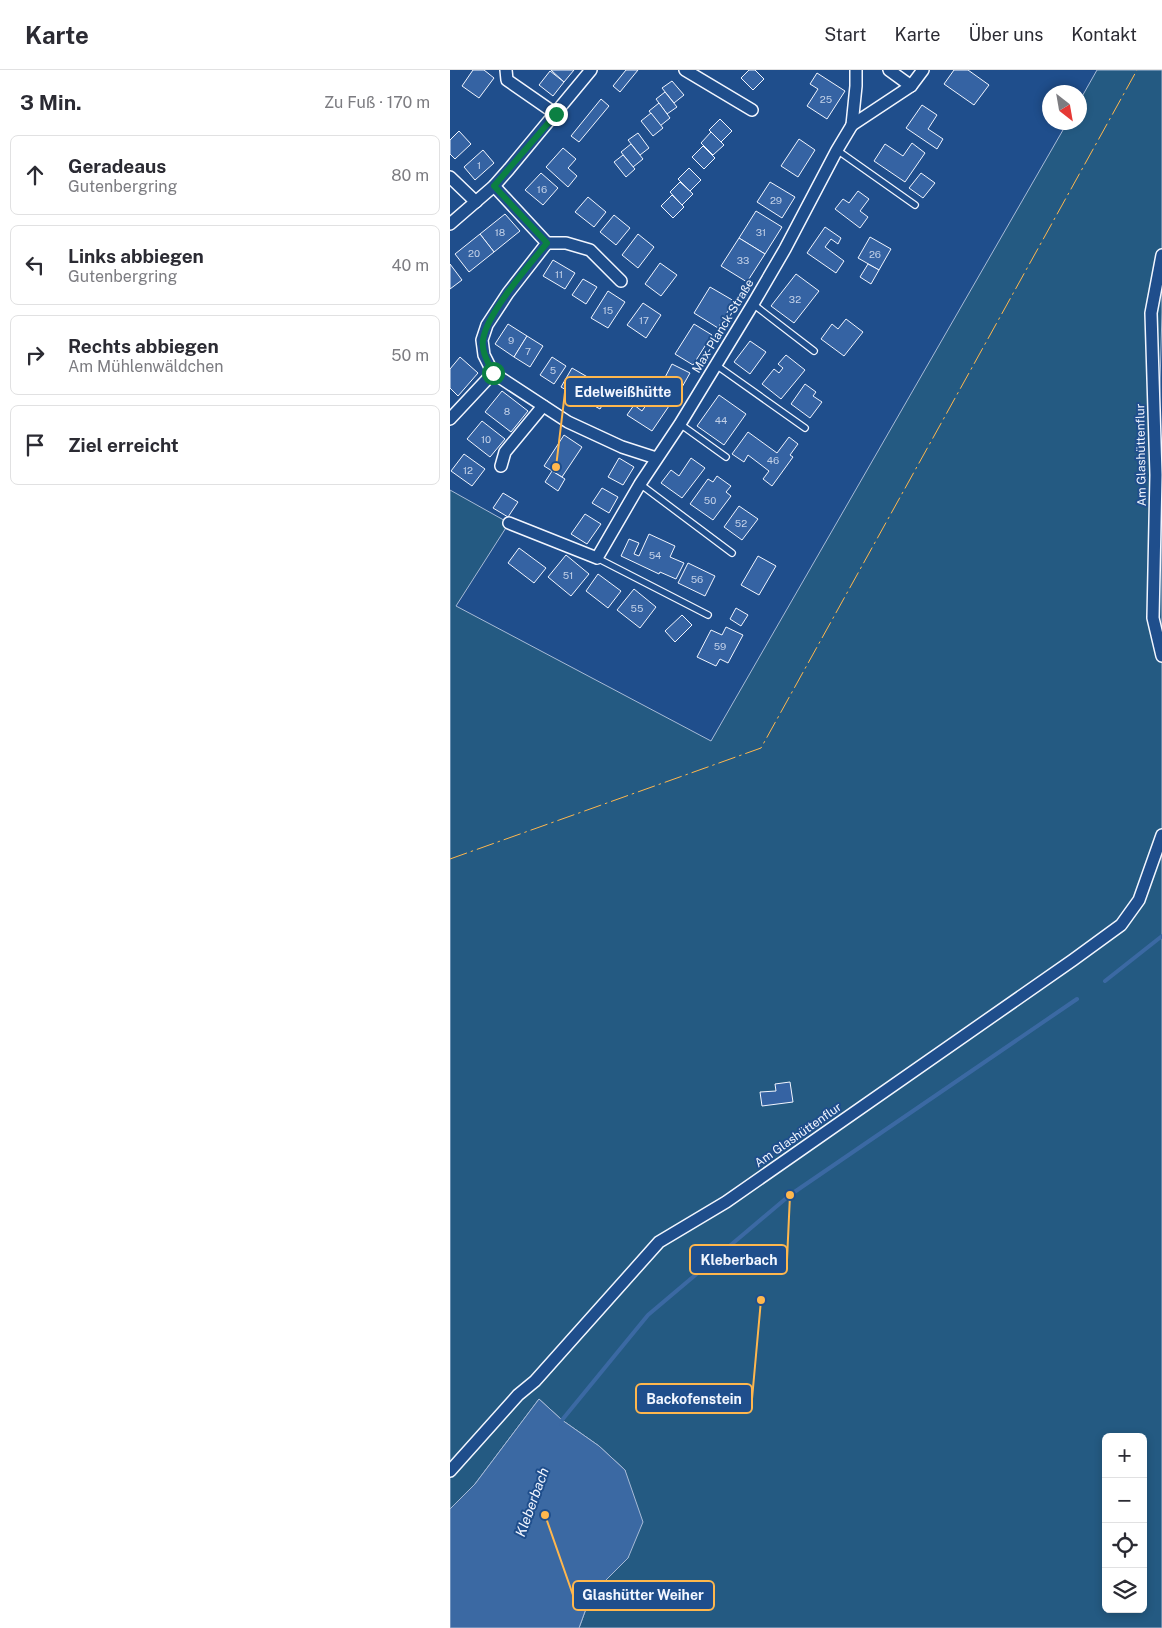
<!DOCTYPE html>
<html lang="de">
<meta charset="utf-8">
<style>
body{margin:0;font-family:"Public Sans",sans-serif;background:#f2f2f3;color:#2b2b33}
.controls{position:absolute;right:15px;bottom:15px;display:grid;overflow:hidden;border-radius:8px;box-shadow:0 2px 8px #0003}
.controls button{width:45px;height:45px;display:grid;place-items:center;padding:0;border:0;border-bottom:1px solid #e1e1e2;background:#fff;color:#2b2b33;font:25px sans-serif}
.compass{position:absolute;left:592px;top:15px;width:45px;height:45px;border-radius:50%;background:#fff;box-shadow:0 2px 8px #0003;rotate:149deg}
.stop{position:absolute;width:15px;height:15px;margin:-11px;border:4px solid #0b8043;border-radius:50%;background:#fff}
.stop.end{background:#0b8043;border-color:#fff;box-shadow:0 1px 5px #0008}
.list{margin:0;padding:0;list-style:none}
h2{display:flex;justify-content:space-between;align-items:center;height:65px;margin:0;padding:0 20px;font-size:21px}
h2 small{font-size:16px;font-weight:400;color:#7c7c81}
.list li{display:grid;grid-template-columns:32px 1fr auto;gap:15px;align-items:center;box-sizing:border-box;height:80px;margin:0 10px 10px;padding:0 10px;border:1px solid #e1e1e2;border-radius:8px}
.list b{display:block;font-size:19px;white-space:nowrap}
.list p{margin:0;font-size:16px;white-space:nowrap;color:#7c7c81}
.list em{font-size:16px;font-style:normal;color:#7c7c81}
.icon{flex:none;width:28px;height:28px;fill:none;stroke:currentColor;stroke-width:2;stroke-linecap:round;stroke-linejoin:round}
.map{position:relative;flex:none;width:712px;height:1558px;overflow:hidden}
header{display:flex;align-items:center;gap:30px;box-sizing:border-box;height:70px;padding:0 25px;background:#fff;border-bottom:1px solid #e1e1e2}
header strong{font-size:24px}
nav{display:flex;gap:28px;margin-inline-start:auto;font-size:18px}
main{display:flex}
aside{flex:1;background:#fff}
.map>svg:first-child{display:block}
.green{fill:#245a82;stroke:#a8bbd7;fill-rule:evenodd}
.water{fill:#3b69a3;stroke:#a8bbd7}
.lines{fill:none;stroke-linecap:round;stroke-linejoin:round}
.stream{stroke:#3b69a3;stroke-width:4}
.building{fill:#3563a3;stroke:#f2f6ff}
.lane-casing{stroke:#f2f6ff;stroke-width:8}
.street-casing{stroke:#f2f6ff;stroke-width:14}
.lane{stroke:#1f4e8c;stroke-width:5.5}
.street{stroke:#1f4e8c;stroke-width:11}
.power{stroke:#ffb74d;stroke-width:1;stroke-dasharray:18 4 2.5 4;stroke-linecap:butt}
.route{stroke:#0b8043;stroke-width:6}
.labels{text-anchor:middle;dominant-baseline:central;stroke-width:4;stroke-linejoin:round;paint-order:stroke}
.number-label{font-size:10px;fill:#c3d1e8}
.street-label{font-size:12px;fill:#f2f6ff;stroke:#1f4e8c}
.water-label{font-size:14px;font-style:italic;fill:#f2f6ff;stroke:#1f4e8c}
.leader{fill:none;stroke:#ffb74d;stroke-width:2}
.callout-dot{fill:#ffb74d;stroke:#1f4e8c;stroke-width:2}
.callout{fill:#1f4e8c;stroke:#ffb74d;stroke-width:2}
.callout-label{font-size:14px;text-anchor:middle;font-weight:bold;fill:#f2f6ff}
</style>
<header>
<strong>Karte</strong>
<nav><a>Start</a><a>Karte</a><a>Über uns</a><a>Kontakt</a></nav>
</header>
<main>
<aside>
<h2>3 Min.<small>Zu Fuß · 170 m</small></h2>
<ul class="list">
<li><svg class="icon" aria-label="ahead" viewBox="0 0 24 24"><path d="M12 20V5M6 11l6-6 6 6"/></svg><div><b>Geradeaus</b><p>Gutenbergring</p></div><em>80 m</em></li>
<li><svg class="icon" aria-label="left" viewBox="0 0 24 24"><path d="M17 20v-9H6M10 6l-5 5 5 5"/></svg><div><b>Links abbiegen</b><p>Gutenbergring</p></div><em>40 m</em></li>
<li><svg class="icon" aria-label="right" viewBox="0 0 24 24"><path d="M7 20v-9h11M14 6l5 5-5 5"/></svg><div><b>Rechts abbiegen</b><p>Am Mühlenwäldchen</p></div><em>50 m</em></li>
<li><svg class="icon" aria-label="arrive" viewBox="0 0 24 24"><path d="M6 21V4h12l-3 4 3 4H6"/></svg><div><b>Ziel erreicht</b></div></li>
</ul>
</aside>
<div class="map">
<svg width="712" height="1558" viewBox="0 0 712 1558">
<rect width="100%" height="100%" fill="#1f4e8c"/>
<!-- green -->
<path class="green" d="M647,0H712V242L709,349L712,381V1558H129L141,1525L178,1488L175,1400L149,1376L112,1350L89,1329L25,1414L0,1439V420L59,453L6,536L261,671L617,53L630,52V30ZM656,1367H693V1539H656Z"/>
<!-- water -->
<path class="water" d="M89,1329L112,1350L149,1376L175,1400L193,1452L178,1488L141,1525L129,1558H0V1439L25,1414Z"/>
<g class="lines">
<!-- stream -->
<g class="stream">
<path d="M655,911L712,866"/>
<path d="M111,1354L112,1350L198,1245L340,1125L627,929"/>
</g>
</g>
<!-- building -->
<g class="building">
<path d="M23,0H34L44,8L29,28L12,16Z"/>
<path d="M101,0H124L114,12Z"/>
<path d="M176,0H188L170,22L163,16Z"/>
<path d="M299,0H305L314,9L303,20L291,8Z"/>
<path d="M504,0H518L539,15L524,35L494,14Z"/>
<path d="M100,1L114,12L103,26L89,15Z"/>
<path d="M367,3L395,21L377,49L357,36L368,19L360,14Z"/>
<path d="M222,11L234,25L224,33L212,18Z"/>
<path d="M215,22L227,37L217,44L206,29Z"/>
<path d="M151,29L159,36L129,72L121,66Z"/>
<path d="M209,33L220,48L210,56L199,41Z"/>
<path d="M472,35L487,45L478,59L493,69L487,79L456,58Z"/>
<path d="M201,43L213,58L203,66L191,51Z"/>
<path d="M270,49L282,61L271,72L259,60Z"/>
<path d="M9,61L21,74L5,89L0,84V70Z"/>
<path d="M261,62L274,75L263,85L251,73Z"/>
<path d="M188,63L199,78L190,85L178,70Z"/>
<path d="M349,69L365,80L348,107L331,96Z"/>
<path d="M462,73L475,83L455,112L424,91L435,74L453,86Z"/>
<path d="M181,74L193,89L183,97L171,82Z"/>
<path d="M253,76L265,88L254,99L242,87Z"/>
<path d="M113,78L126,89L118,98L127,106L118,117L96,97Z"/>
<path d="M33,80L44,93L25,110L14,97Z"/>
<path d="M173,85L185,99L176,107L164,92Z"/>
<path d="M239,98L251,110L240,121L228,109Z"/>
<path d="M91,103L108,118L93,135L75,120Z"/>
<path d="M471,103L485,113L473,128L459,118Z"/>
<path d="M230,112L243,124L232,135L220,122Z"/>
<path d="M320,112L345,127L332,148L307,132Z"/>
<path d="M408,121L419,129L410,141L418,147L410,158L385,139L393,129L399,133Z"/>
<path d="M222,125L234,137L223,148L211,136Z"/>
<path d="M138,127L156,142L144,157L125,142Z"/>
<path d="M306,141L332,157L315,184L289,168Z"/>
<path d="M55,144L70,161L44,182L30,164Z"/>
<path d="M164,145L180,158L166,175L150,162Z"/>
<path d="M375,157L391,168L388,174L381,169L375,177L394,191L386,203L357,183Z"/>
<path d="M30,164L44,182L19,202L5,184Z"/>
<path d="M188,164L204,177L188,198L172,185Z"/>
<path d="M420,167L441,179L429,200L408,188Z"/>
<path d="M289,168L315,184L297,212L271,196Z"/>
<path d="M103,190L125,203L115,219L93,206Z"/>
<path d="M210,193L227,205L211,226L195,214Z"/>
<path d="M0,194L12,210L0,219Z"/>
<path d="M418,194L429,200L421,214L410,207Z"/>
<path d="M346,204L369,221L344,253L321,236Z"/>
<path d="M133,209L147,217L136,234L122,225Z"/>
<path d="M260,217L284,231L268,258L244,243Z"/>
<path d="M158,221L175,232L158,258L141,248Z"/>
<path d="M193,233L211,245L196,268L177,255Z"/>
<path d="M396,249L413,262L394,286L371,269L382,254L388,259Z"/>
<path d="M58,254L77,266L64,287L45,274Z"/>
<path d="M244,254L262,265L243,295L225,284Z"/>
<path d="M77,266L93,276L80,297L64,287Z"/>
<path d="M300,271L316,282L300,304L284,292Z"/>
<path d="M336,285L355,300L331,329L312,314L324,299L329,303L333,298L328,294Z"/>
<path d="M10,287L28,303L8,326L0,318V299Z"/>
<path d="M102,287L116,296L104,314L90,305Z"/>
<path d="M222,294L240,303L227,326L210,317Z"/>
<path d="M122,298L141,309L130,328L111,317Z"/>
<path d="M141,309L161,321L150,339L130,328Z"/>
<path d="M355,314L366,322L363,326L372,332L360,348L341,334Z"/>
<path d="M52,321L78,341L61,362L35,342Z"/>
<path d="M203,325L219,336L202,361L177,345L184,335L192,341Z"/>
<path d="M269,325L296,344L274,375L247,356Z"/>
<path d="M32,351L55,369L40,387L17,369Z"/>
<path d="M298,362L327,383L339,367L348,374L340,385L343,387L322,416L313,409L319,401L298,385L294,392L282,384Z"/>
<path d="M114,365L132,377L112,407L94,396Z"/>
<path d="M14,384L35,399L22,416L1,401Z"/>
<path d="M169,388L184,397L173,415L158,407Z"/>
<path d="M241,388L255,398L232,428L211,413L221,400L229,406Z"/>
<path d="M102,401L115,409L108,421L95,412Z"/>
<path d="M267,406L281,416L276,422L281,426L263,450L240,434L258,409L263,412Z"/>
<path d="M152,418L168,427L159,443L142,433Z"/>
<path d="M53,423L68,432L58,447L43,438Z"/>
<path d="M289,436L308,449L292,470L274,457Z"/>
<path d="M135,444L151,454L137,474L121,464Z"/>
<path d="M199,464L225,476L220,487L234,493L226,509L210,502L209,504L171,486L179,469L189,473L184,484L189,486Z"/>
<path d="M69,478L96,498L84,513L58,493Z"/>
<path d="M116,485L139,504L121,526L98,507Z"/>
<path d="M308,486L326,496L309,525L291,515Z"/>
<path d="M238,493L265,506L255,526L228,513Z"/>
<path d="M148,504L171,521L158,538L136,521Z"/>
<path d="M184,519L206,537L190,558L167,540Z"/>
<path d="M286,538L298,545L291,556L280,549Z"/>
<path d="M232,545L242,555L225,572L215,561Z"/>
<path d="M276,557L293,565L278,593L270,589L266,596L247,587L261,560L272,565Z"/>
<path d="M340,1012L343,1032L312,1036L310,1022L326,1021L325,1014Z"/>
</g>
<g class="lines">
<defs>
<g id="lane">
<path d="M387,80L465,135"/>
<path d="M303,234L364,281"/>
<path d="M266,295L355,358"/>
<path d="M230,354L276,387"/>
<path d="M190,414L282,483"/>
<path d="M147,488L258,545"/>
</g>
<g id="street">
<path d="M56,0L57,10L106,44"/>
<path d="M235,0L302,40"/>
<path d="M439,0L461,16"/>
<path d="M402,55L406,16V0"/>
<path d="M0,107L26,132"/>
<path d="M44,116L97,173L58,223L37,255L32,270L34,285L43,303L118,352L172,377L206,388"/>
<path d="M0,154L44,116L59,99L141,0"/>
<path d="M97,173H116L140,180L171,211"/>
<path d="M712,185L701,243L706,405L703,548L712,586"/>
<path d="M0,349L43,303"/>
<path d="M51,396L55,382L93,336"/>
<path d="M59,453L147,488L190,414L230,354L303,234L335,179L387,80L402,55L461,16L473,0"/>
<path d="M0,1401L68,1325L85,1311L209,1172L276,1132L623,890L671,855L689,830L712,765"/>
</g>
</defs>
<!-- lane casing -->
<use href="#lane" class="lane-casing"/>
<!-- street casing -->
<use href="#street" class="street-casing"/>
<!-- lane -->
<use href="#lane" class="lane"/>
<!-- street -->
<use href="#street" class="street"/>
<!-- power -->
<path class="power" d="M0,789L311,678L687,0"/>
</g>
<g class="lines">
<!-- route -->
<path class="route" d="M43,303C38,292 31,281 33,270C36,244 80,194 97,173L44,116L106,44"/>
</g>
<g class="labels">
<!-- number labels -->
<g class="number-label">
<text x="376" y="29">25</text>
<text x="29" y="95">1</text>
<text x="92" y="119">16</text>
<text x="326" y="130">29</text>
<text x="50" y="162">18</text>
<text x="311" y="162">31</text>
<text x="24" y="183">20</text>
<text x="425" y="184">26</text>
<text x="293" y="190">33</text>
<text x="109" y="204">11</text>
<text x="345" y="229">32</text>
<text x="158" y="240">15</text>
<text x="194" y="250">17</text>
<text x="61" y="270">9</text>
<text x="78" y="281">7</text>
<text x="103" y="300">5</text>
<text x="57" y="341">8</text>
<text x="271" y="350">44</text>
<text x="36" y="369">10</text>
<text x="323" y="390">46</text>
<text x="18" y="400">12</text>
<text x="260" y="430">50</text>
<text x="291" y="453">52</text>
<text x="205" y="485">54</text>
<text x="118" y="505">51</text>
<text x="247" y="509">56</text>
<text x="187" y="538">55</text>
<text x="270" y="576">59</text>
</g>
<!-- street labels -->
<g class="street-label">
<text transform="translate(273 256) rotate(-59)">Max-Planck-Straße</text>
<text transform="translate(691 385) rotate(-91)">Am Glashüttenflur</text>
<text transform="translate(348 1065) rotate(-35)">Am Glashüttenflur</text>
</g>
<!-- water labels -->
<g class="water-label">
<text transform="translate(82 1432) rotate(-70)">Kleberbach</text>
</g>
</g>
<!-- callouts -->
<path class="leader" d="M106 397L115 322M340 1125L337 1190M311 1230L302 1329M95 1445L123 1525"/>
<g class="callout-dot">
<circle cx="106" cy="397" r="5"/>
<circle cx="340" cy="1125" r="5"/>
<circle cx="311" cy="1230" r="5"/>
<circle cx="95" cy="1445" r="5"/>
</g>
<g class="callout">
<rect x="115" y="307" width="117" height="29" rx="5"/>
<rect x="240" y="1175" width="97" height="29" rx="5"/>
<rect x="186" y="1314" width="116" height="29" rx="5"/>
<rect x="123" y="1511" width="141" height="29" rx="5"/>
</g>
<g class="callout-label">
<text x="173" y="327">Edelweißhütte</text>
<text x="289" y="1195">Kleberbach</text>
<text x="244" y="1334">Backofenstein</text>
<text x="193" y="1530">Glashütter Weiher</text>
</g>
</svg>
<div class="controls">
<button>+</button>
<button>−</button>
<button><svg class="icon" aria-label="locate" viewBox="0 0 24 24"><circle cx="12" cy="12" r="6"/><path d="M12 2v4M12 18v4M2 12h4M18 12h4"/></svg></button>
<button><svg class="icon" aria-label="layers" viewBox="0 0 24 24"><path d="M12 4l9 5-9 5-9-5zM3 14l9 5 9-5"/></svg></button>
</div>
<svg class="compass" viewBox="-18 -18 36 36"><path d="M0-13l5 13h-10z" fill="#e53935"/><path d="M0 13l5-13h-10z" fill="#7c7c81"/></svg>
<div class="stop" style="left:43px;top:303px"></div>
<div class="stop end" style="left:106px;top:44px"></div>
</div>
</main>
